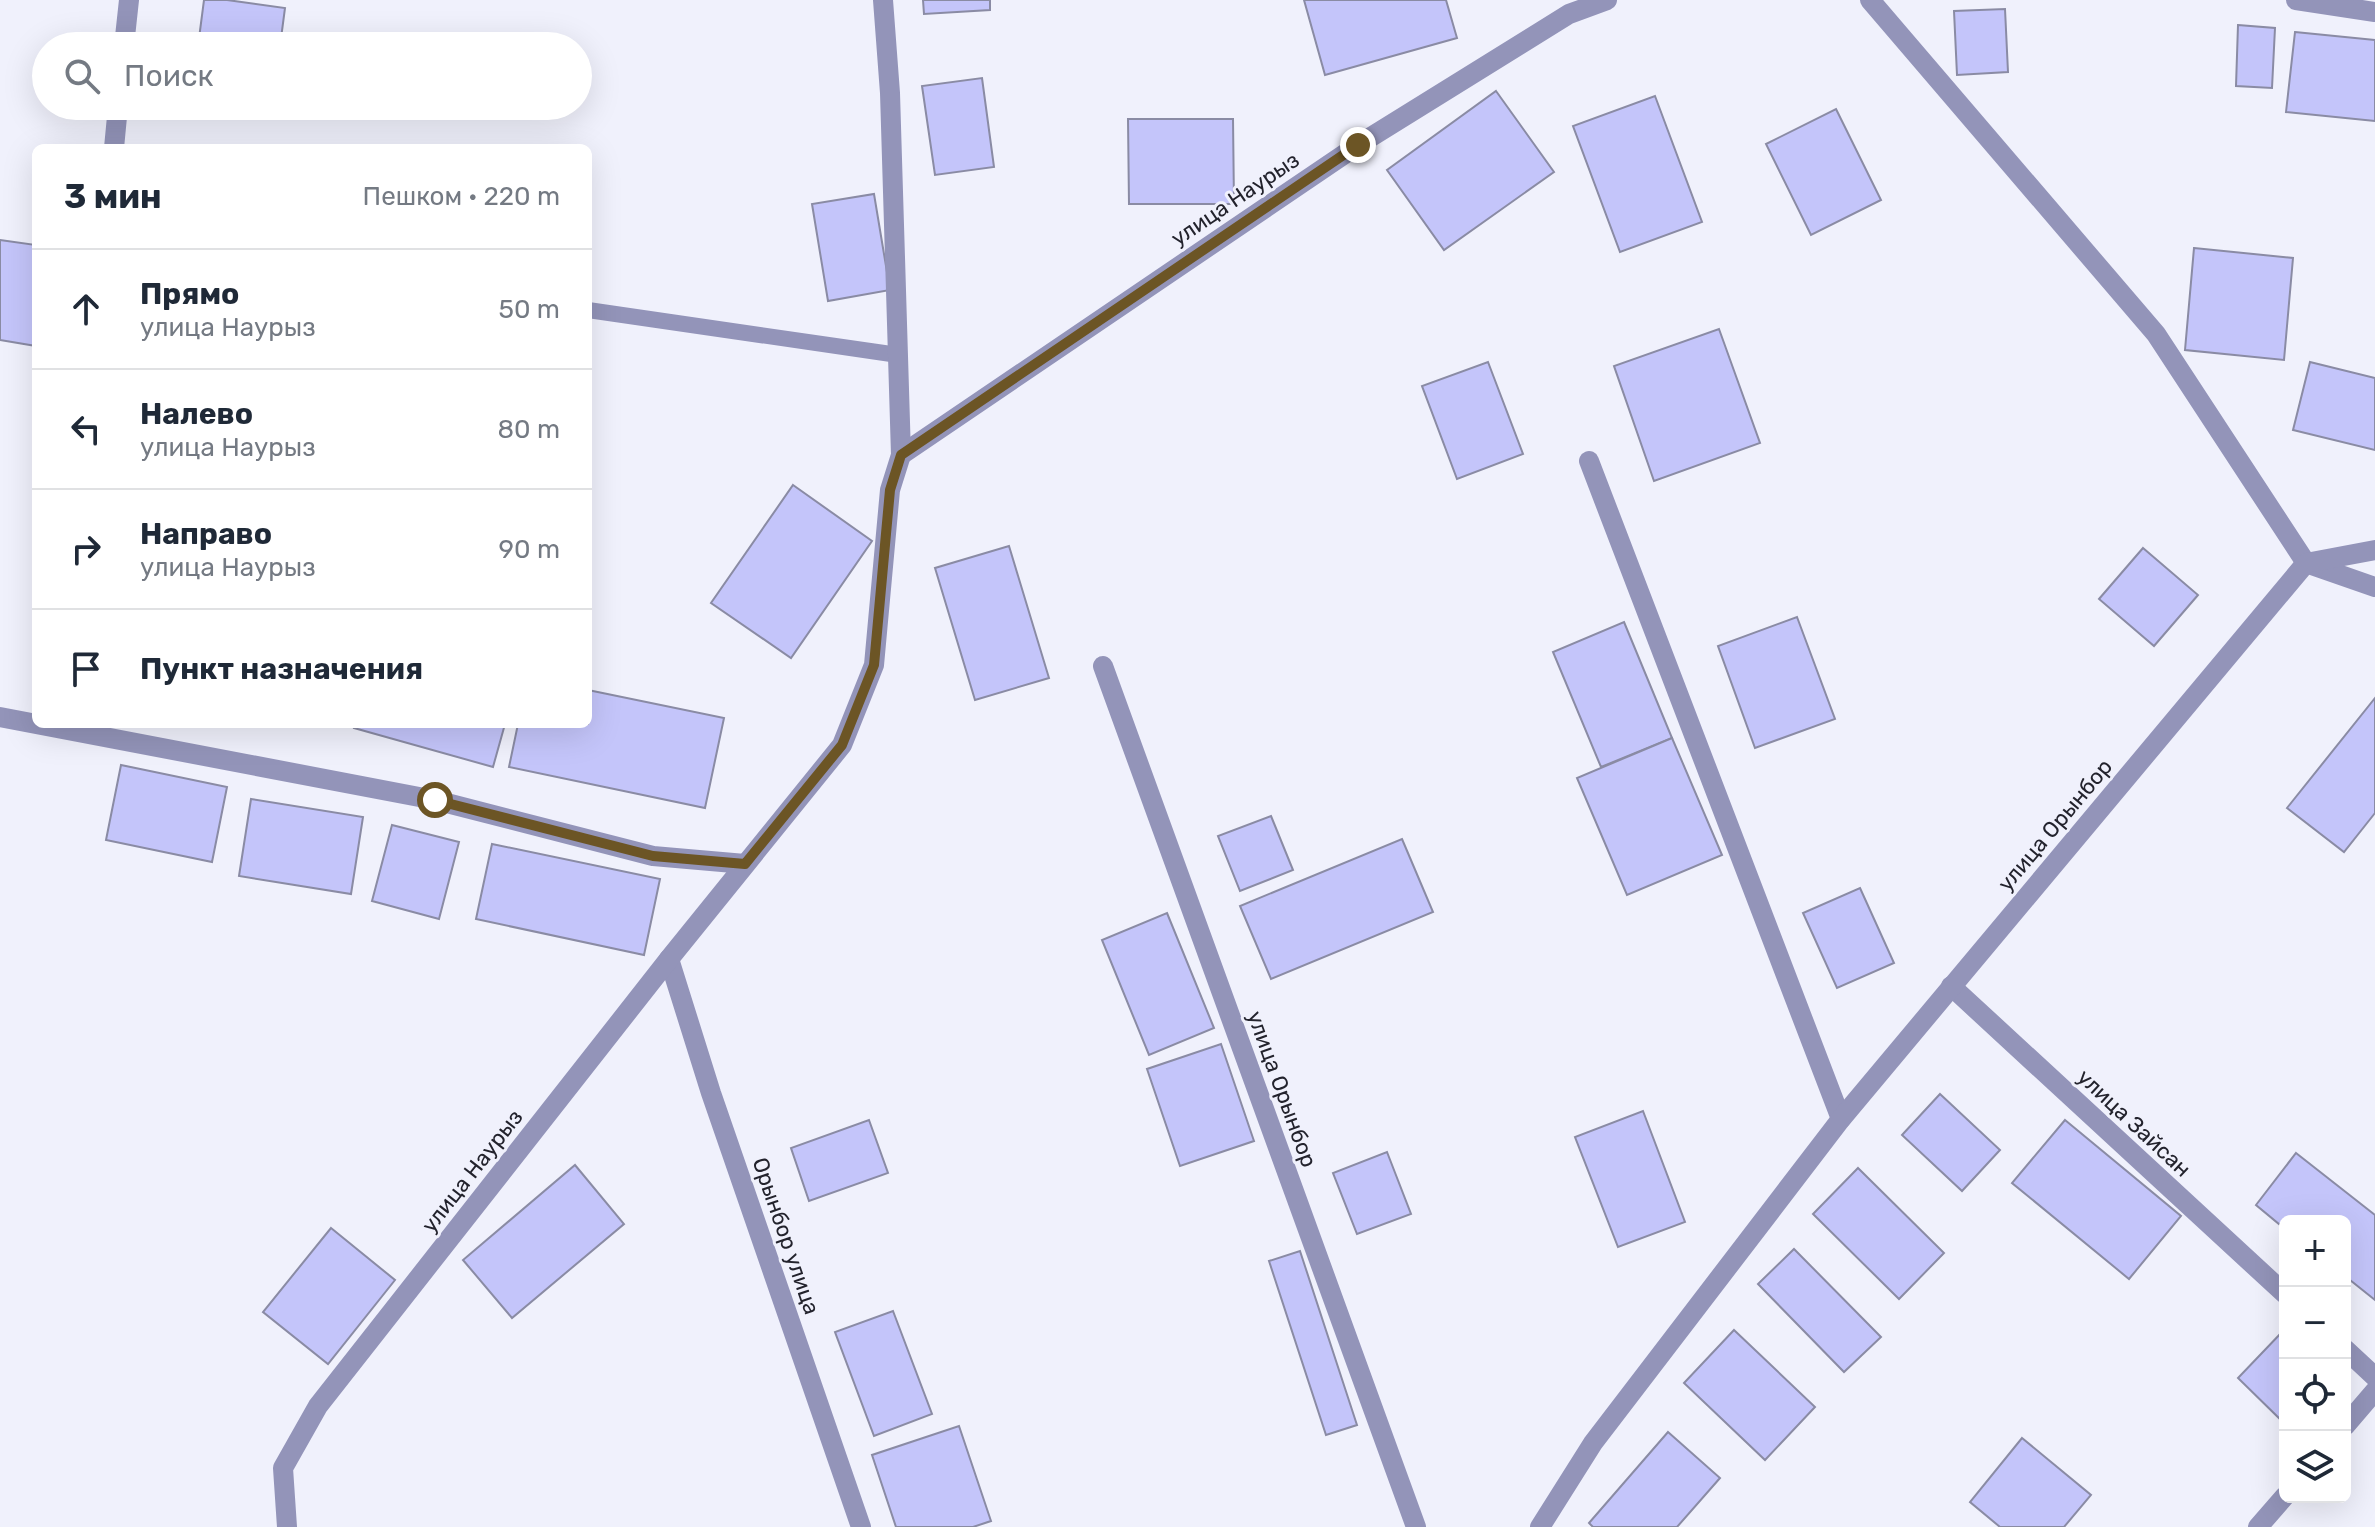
<!DOCTYPE html>
<html lang="ru">
<meta charset="utf-8">
<style>
body{margin:0;font-family:Rubik,sans-serif;background:#f2f2f3;color:#1f2937}
.controls{position:absolute;right:24px;bottom:24px;display:grid;overflow:hidden;border-radius:12px;box-shadow:0 8px 32px #0002}
.controls button{width:72px;height:72px;display:grid;place-items:center;padding:0;border:0;border-bottom:2px solid #e0e1e3;background:#fff;color:#1f2937;font:40px sans-serif}
.stop{position:absolute;width:24px;height:24px;margin:-18px;border:6px solid #6c5525;border-radius:50%;background:#fff}
.stop.end{background:#6c5525;border-color:#fff;box-shadow:0 2px 8px #0008}
.list{margin:0;padding:0;list-style:none}
h2{display:flex;justify-content:space-between;align-items:center;height:104px;margin:0;padding:0 32px;font-size:34px}
h2 small{font-size:26px;font-weight:400;color:#747a83}
.list li{display:grid;grid-template-columns:52px 1fr auto;gap:24px;align-items:center;box-sizing:border-box;height:120px;padding:0 32px;border-top:2px solid #e0e1e3}
.list b{display:block;font-size:30px;white-space:nowrap}
.list p{margin:0;font-size:26px;white-space:nowrap;color:#747a83}
.list em{font-size:26px;font-style:normal;color:#747a83}
.icon{flex:none;width:44px;height:44px;fill:none;stroke:currentColor;stroke-width:2;stroke-linecap:round;stroke-linejoin:round}
.map{position:relative;flex:none;width:2375px;height:1527px;overflow:hidden}
.search{position:absolute;background:#fff;box-shadow:0 8px 32px #0002;left:32px;top:32px;width:560px;height:88px;display:flex;align-items:center;gap:20px;box-sizing:border-box;padding:0 28px;border-radius:44px;color:#747a83;font-size:30px}
.panel{position:absolute;background:#fff;box-shadow:0 8px 32px #0002;left:32px;top:144px;width:560px;height:584px;border-radius:12px}
.map>svg:first-child{display:block}
.building{fill:#c4c5fa;stroke:#8a8ba4;stroke-width:2}
.lines{fill:none;stroke-linecap:round;stroke-linejoin:round}
.lane{stroke:#9394b9;stroke-width:16}
.street{stroke:#9394b9;stroke-width:20}
.route{stroke:#6c5525;stroke-width:10}
.labels{text-anchor:middle;dominant-baseline:central;stroke-width:6;stroke-linejoin:round;paint-order:stroke}
.street-label{font-size:22px;fill:#23232d;stroke:#f0f1fc}
</style>
<div class="map">
<svg width="2375" height="1527" viewBox="0 0 2375 1527">
<rect width="100%" height="100%" fill="#f0f1fc"/>
<!-- building -->
<g class="building">
<path d="M204,0H227L285,8L280,46H198Z"/>
<path d="M923,0H990V10L924,14Z"/>
<path d="M1304,0H1446L1457,38L1325,75Z"/>
<path d="M2005,9L2008,72L1957,75L1954,11Z"/>
<path d="M2238,25L2275,28L2272,88L2236,86Z"/>
<path d="M2295,32L2375,40V121L2286,112Z"/>
<path d="M982,78L994,167L935,175L922,86Z"/>
<path d="M1496,91L1554,172L1444,250L1387,170Z"/>
<path d="M1655,96L1702,222L1620,252L1573,126Z"/>
<path d="M1836,109L1881,200L1811,235L1766,144Z"/>
<path d="M1128,119H1233L1234,204H1129Z"/>
<path d="M874,194L890,290L828,301L812,204Z"/>
<path d="M0,240L36,245V346L0,340Z"/>
<path d="M2194,248L2293,258L2284,360L2185,350Z"/>
<path d="M1719,329L1760,443L1654,481L1614,366Z"/>
<path d="M1488,362L1523,454L1457,479L1422,386Z"/>
<path d="M2310,362L2375,378V450L2293,430Z"/>
<path d="M793,485L872,541L791,658L711,603Z"/>
<path d="M1009,546L1049,678L975,700L935,568Z"/>
<path d="M2143,548L2198,595L2154,646L2099,599Z"/>
<path d="M1797,617L1835,719L1755,748L1718,646Z"/>
<path d="M1624,622L1672,738L1601,767L1553,652Z"/>
<path d="M588,690L724,718L705,808L509,767L518,724H588Z"/>
<path d="M2375,698V813L2344,852L2287,808Z"/>
<path d="M355,724H505L493,767L354,728Z"/>
<path d="M1672,738L1722,855L1627,895L1577,778Z"/>
<path d="M121,765L227,787L212,862L106,840Z"/>
<path d="M251,799L363,817L351,894L239,876Z"/>
<path d="M1271,816L1293,870L1240,891L1218,836Z"/>
<path d="M392,825L459,842L439,919L372,901Z"/>
<path d="M1402,839L1433,912L1271,979L1240,906Z"/>
<path d="M492,844L660,879L644,955L476,919Z"/>
<path d="M1860,888L1894,963L1837,988L1803,913Z"/>
<path d="M1167,913L1214,1028L1149,1055L1102,940Z"/>
<path d="M1221,1044L1254,1141L1180,1166L1147,1069Z"/>
<path d="M1940,1094L2000,1150L1962,1191L1902,1135Z"/>
<path d="M1643,1111L1685,1222L1618,1247L1575,1137Z"/>
<path d="M869,1120L888,1173L809,1201L791,1148Z"/>
<path d="M2065,1120L2181,1216L2129,1279L2012,1183Z"/>
<path d="M1387,1152L1411,1214L1357,1234L1333,1173Z"/>
<path d="M2296,1153L2375,1215V1300L2345,1276V1221H2285V1229L2256,1205Z"/>
<path d="M575,1165L624,1224L512,1318L463,1260Z"/>
<path d="M1858,1168L1944,1253L1899,1299L1813,1214Z"/>
<path d="M331,1228L395,1280L328,1364L263,1312Z"/>
<path d="M1794,1249L1881,1337L1844,1372L1758,1284Z"/>
<path d="M1300,1251L1357,1425L1326,1435L1269,1261Z"/>
<path d="M893,1311L932,1414L874,1436L835,1332Z"/>
<path d="M1734,1330L1815,1407L1765,1460L1684,1383Z"/>
<path d="M2283,1331L2285,1333V1424L2238,1378Z"/>
<path d="M959,1426L991,1521L973,1527H896L872,1455Z"/>
<path d="M1668,1432L1720,1478L1677,1527H1593L1589,1523Z"/>
<path d="M2022,1438L2091,1495L2064,1527H2000L1970,1502Z"/>
</g>
<g class="lines">
<!-- lane -->
<path class="lane" d="M588,310L898,355"/>
<!-- street -->
<g class="street">
<path d="M1870,0L2156,334L2306,563L2375,587"/>
<path d="M2296,0L2375,12"/>
<path d="M124,46L129,0"/>
<path d="M114,148L118,106"/>
<path d="M901,455L1358,145L1569,14L1607,0"/>
<path d="M1589,461L1841,1119"/>
<path d="M1103,666L1416,1527"/>
<path d="M0,717L435,800L653,856L745,864"/>
<path d="M669,959L711,1093L861,1527"/>
<path d="M1951,986L2285,1294"/>
<path d="M2345,1349L2375,1377"/>
<path d="M2345,1426L2375,1391"/>
<path d="M287,1527L283,1468L318,1406L669,959L842,745L874,665L890,490L901,455L890,93L883,0"/>
<path d="M1540,1527L1593,1443L1841,1119L2306,563L2375,550"/>
<path d="M2258,1527L2285,1496"/>
</g>
</g>
<g class="lines">
<!-- route -->
<path class="route" d="M435,800L653,856L745,864L842,745L874,665L890,490L901,455L1358,145"/>
</g>
<g class="labels">
<!-- street labels -->
<g class="street-label">
<text transform="translate(1235 199) rotate(-34)">улица Наурыз</text>
<text transform="translate(2055 825) rotate(-50)">улица Орынбор</text>
<text transform="translate(1282 1089) rotate(70)">улица Орынбор</text>
<text transform="translate(2134 1123) rotate(43)">улица Зайсан</text>
<text transform="translate(472 1171) rotate(-52)">улица Наурыз</text>
<text transform="translate(786 1236) rotate(71)">Орынбор улица</text>
</g>
</g>
</svg>
<div class="controls">
<button>+</button>
<button>−</button>
<button><svg class="icon" aria-label="locate" viewBox="0 0 24 24"><circle cx="12" cy="12" r="6"/><path d="M12 2v4M12 18v4M2 12h4M18 12h4"/></svg></button>
<button><svg class="icon" aria-label="layers" viewBox="0 0 24 24"><path d="M12 4l9 5-9 5-9-5zM3 14l9 5 9-5"/></svg></button>
</div>
<div class="stop" style="left:435px;top:800px"></div>
<div class="stop end" style="left:1358px;top:145px"></div>
<div class="search"><svg class="icon" aria-label="search" viewBox="0 0 24 24"><circle cx="10" cy="10" r="6"/><path d="M15 15l6 6"/></svg>Поиск</div>
<section class="panel">
<h2>3 мин<small>Пешком · 220 m</small></h2>
<ul class="list">
<li><svg class="icon" aria-label="ahead" viewBox="0 0 24 24"><path d="M12 20V5M6 11l6-6 6 6"/></svg><div><b>Прямо</b><p>улица Наурыз</p></div><em>50 m</em></li>
<li><svg class="icon" aria-label="left" viewBox="0 0 24 24"><path d="M17 20v-9H6M10 6l-5 5 5 5"/></svg><div><b>Налево</b><p>улица Наурыз</p></div><em>80 m</em></li>
<li><svg class="icon" aria-label="right" viewBox="0 0 24 24"><path d="M7 20v-9h11M14 6l5 5-5 5"/></svg><div><b>Направо</b><p>улица Наурыз</p></div><em>90 m</em></li>
<li><svg class="icon" aria-label="arrive" viewBox="0 0 24 24"><path d="M6 21V4h12l-3 4 3 4H6"/></svg><div><b>Пункт назначения</b></div></li>
</ul>
</section>
</div>
